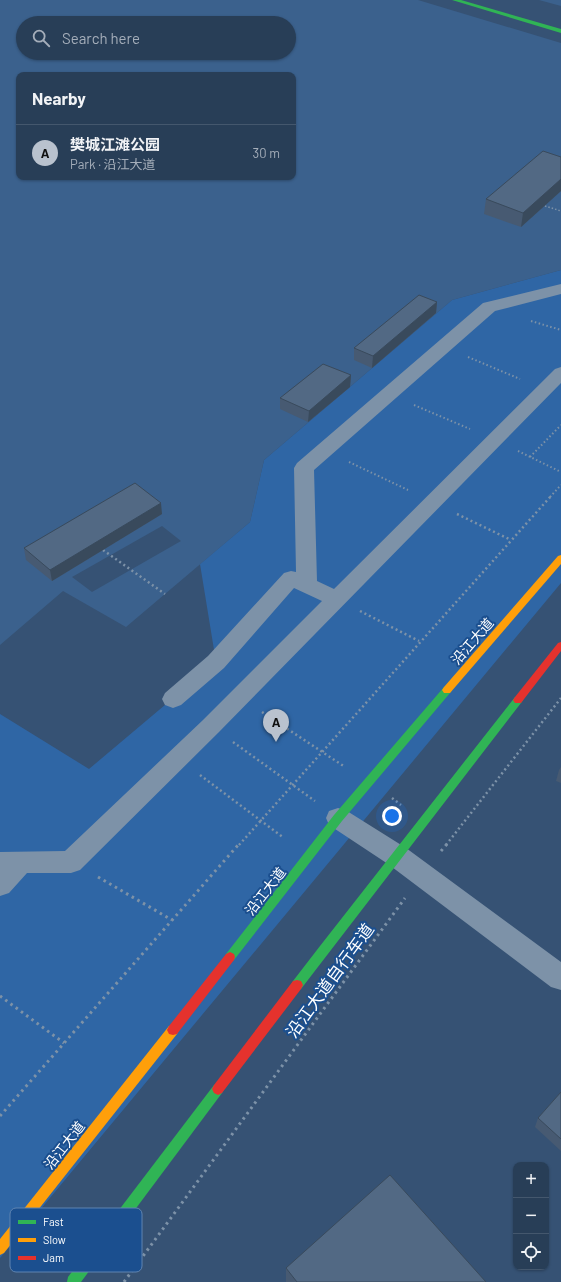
<!DOCTYPE html>
<meta charset="utf-8">
<style>
body{margin:0;font-family:Barlow,"Noto Sans SC",sans-serif;background:#344961;color:#f1f3f6}
.controls{position:absolute;right:12px;bottom:12px;display:grid;overflow:hidden;border-radius:8px;box-shadow:0 1px 3px #0004}
.controls button{width:36px;height:36px;display:grid;place-items:center;padding:0;border:0;border-bottom:1px solid #44576d;background:#283e57;color:#f1f3f6;font:20px sans-serif}
.you{position:absolute;left:392px;top:816px;width:14px;height:14px;margin:-10px;border:3px solid #fff;border-radius:50%;background:#1a73e8;box-shadow:0 0 0 6px #1a73e833}
.badge{display:grid;place-items:center;width:26px;height:26px;border-radius:50%;background:#b9c2ce;color:#111;font-size:13px;font-weight:700}
.pin{position:absolute;translate:-50% -33px;filter:drop-shadow(0 1px 2px #0008)}
.pin::after{content:'';position:absolute;top:21px;width:14px;height:12px;background:inherit;clip-path:polygon(0 0,100% 0,50% 100%)}
.list{margin:0;padding:0;list-style:none}
h2{display:flex;justify-content:space-between;align-items:center;height:52px;margin:0;padding:0 16px;font-size:17px}
h2 small{font-size:13px;font-weight:400;color:#a5aeba}
.list li{display:grid;grid-template-columns:26px 1fr auto;gap:12px;align-items:center;box-sizing:border-box;height:56px;padding:0 16px;border-top:1px solid #44576d}
.list b{display:block;font-size:15px;white-space:nowrap}
.list p{margin:0;font-size:13px;white-space:nowrap;color:#a5aeba}
.list em{font-size:13px;font-style:normal;color:#a5aeba}
.icon{flex:none;width:22px;height:22px;fill:none;stroke:currentColor;stroke-width:2;stroke-linecap:round;stroke-linejoin:round}
.map{position:relative;flex:none;width:561px;height:1282px;overflow:hidden}
.search{position:absolute;background:#283e57;box-shadow:0 1px 3px #0004;left:16px;top:16px;width:280px;height:44px;display:flex;align-items:center;gap:10px;box-sizing:border-box;padding:0 14px;border-radius:22px;color:#a5aeba;font-size:15px}
.panel{position:absolute;background:#283e57;box-shadow:0 1px 3px #0004;left:16px;top:72px;width:280px;height:108px;border-radius:8px}
.map>svg:first-child{display:block}
.green{fill:#2f66a5}
.water{fill:#3b618d;fill-rule:evenodd}
.pier{fill:#365274}
.lines{fill:none;stroke-linecap:round;stroke-linejoin:round}
.path-far3{stroke:#7d92a8;stroke-width:1.5;stroke-dasharray:1.5 2;stroke-linecap:butt}
.path-far2{stroke:#7d92a8;stroke-width:2;stroke-dasharray:1.5 2.5;stroke-linecap:butt}
.path-far1{stroke:#7d92a8;stroke-width:2.5;stroke-dasharray:2 3;stroke-linecap:butt}
.path{stroke:#7d92a8;stroke-width:3;stroke-dasharray:2.5 4;stroke-linecap:butt}
.street{fill:#7d92a8;fill-rule:evenodd}
.fast{fill:#30b455;fill-rule:evenodd}
.slow{fill:#ff9f0a;fill-rule:evenodd}
.jam{fill:#e5322d;fill-rule:evenodd}
.wall{fill:#475a72}
.shaded-wall{fill:#394a5c}
.building{fill:#526984;stroke:#394a5c}
.labels{text-anchor:middle;dominant-baseline:central;stroke-width:4;stroke-linejoin:round;paint-order:stroke}
.street-label{font-size:14px;fill:#fff;stroke:#1b4f8f}
.near-street-label{font-size:17px;fill:#fff;stroke:#1b4f8f}
.key{fill:#1b4f8f;stroke:#5f84b1;stroke-width:1}
.key-label{font-size:11px;fill:#fff}
</style>
<div class="map">
<svg width="561" height="1282" viewBox="0 0 561 1282">
<rect width="100%" height="100%" fill="#365274"/>
<!-- green -->
<path class="green" d="M561,270V583L0,1258V714L89,769L216,662L200,564L250,522L264,460L452,300Z"/>
<!-- water -->
<path class="water" d="M0,0H561V270L452,300L264,460L250,522L126,627L63,591L0,645ZM23,23H289V53H23ZM19,75H293V177H19Z"/>
<!-- pier -->
<g class="pier">
<path d="M418,0H539L561,6V43Z"/>
<path d="M162,526L181,541L92,592L72,577Z"/>
</g>
<g class="lines">
<!-- path-far3 -->
<path class="path-far3" d="M545,206L561,211"/>
<!-- path-far2 -->
<g class="path-far2">
<path d="M531,321L561,330"/>
<path d="M468,357L520,379"/>
<path d="M414,405L470,429"/>
<path d="M518,451L561,472"/>
<path d="M530,457L561,425"/>
<path d="M349,462L408,490"/>
<path d="M550,497L561,485"/>
</g>
<!-- path-far1 -->
<g class="path-far1">
<path d="M457,514L511,540"/>
<path d="M103,550L165,594"/>
<path d="M360,611L419,641"/>
<path d="M262,712L345,767"/>
<path d="M233,742L315,801"/>
<path d="M200,775L284,838"/>
<path d="M392,798L401,805"/>
<path d="M239,845L551,496"/>
<path d="M446,845L561,698"/>
</g>
<!-- path -->
<g class="path">
<path d="M441,851L447,844"/>
<path d="M98,877L172,920"/>
<path d="M0,996L64,1043"/>
<path d="M0,1116L239,844"/>
<path d="M124,1282L405,898"/>
</g>
<!-- street -->
<g class="street">
<path d="M561,284V294L495,311L314,470L317,581L334,589L555,369L561,367V383L219,732L80,870L71,873H27L9,893L0,896V852L65,851L203,720L322,601L294,588L224,668L181,705L173,708L165,705L162,699L165,693L208,656L284,573L291,571L296,572L294,468L297,463L483,303Z"/>
<path d="M338,808L347,811L406,848L561,962V990L551,987L388,864L329,825L326,818L329,811Z"/>
</g>
<!-- fast -->
<g class="fast">
<path d="M452,0H461L561,29V33Z"/>
<path d="M447,686L450,687L452,690L450,693L342,821L234,960L230,962L226,960L225,957L226,954L334,815L444,687Z"/>
<path d="M518,696L521,697L523,700L521,703L494,738L301,989L297,990L293,989L291,985L293,981L320,946L515,697Z"/>
<path d="M218,1083L222,1085L224,1089L222,1093L81,1282H67L68,1277L214,1085Z"/>
</g>
<!-- slow -->
<g class="slow">
<path d="M561,555V564L450,693H444L442,690L444,687L558,556Z"/>
<path d="M173,1025L177,1026L179,1030L177,1034L4,1253L0,1255V1239L169,1026Z"/>
</g>
<!-- jam -->
<g class="jam">
<path d="M561,642V651L521,703H515L513,700L515,697L558,643Z"/>
<path d="M230,952L234,954L235,957L234,960L177,1034L173,1035L169,1034L167,1030L169,1026L226,954Z"/>
<path d="M297,980L301,981L303,985L301,989L222,1093L218,1095L214,1093L212,1089L214,1085L293,981Z"/>
</g>
</g>
<!-- wall -->
<g class="wall">
<path d="M561,157V191L521,227L484,214L486,199Z"/>
<path d="M437,302L436,313L372,368L354,360V348Z"/>
<path d="M351,375L350,387L308,422L280,409V398Z"/>
<path d="M162,514L52,581L26,560L24,548Z"/>
<path d="M561,767V783L556,781L559,770Z"/>
<path d="M561,1092V1151L535,1127L538,1118Z"/>
<path d="M286,1268L486,1282H286Z"/>
</g>
<!-- shaded-wall -->
<g class="shaded-wall">
<path d="M561,179V191L521,227L523,213Z"/>
<path d="M437,302L436,313L372,368L373,356Z"/>
<path d="M351,375L350,387L308,422L309,411Z"/>
<path d="M161,503L162,514L52,581L50,570Z"/>
</g>
<!-- building -->
<g class="building">
<path d="M543,151L561,157V179L523,213L486,199Z"/>
<path d="M419,295L437,302L373,356L354,348Z"/>
<path d="M323,364L351,375L309,411L280,398Z"/>
<path d="M135,483L161,503L50,570L24,548Z"/>
<path d="M561,1092V1139L538,1118Z"/>
<path d="M390,1175L486,1282H297L286,1268Z"/>
</g>
<g class="labels">
<!-- street labels -->
<g class="street-label">
<text transform="translate(472 641) rotate(-49)">沿江大道</text>
<text transform="translate(265 891) rotate(-52)">沿江大道</text>
<text transform="translate(64 1145) rotate(-52)">沿江大道</text>
</g>
<!-- near-street labels -->
<g class="near-street-label">
<text transform="translate(329 980) rotate(-54)">沿江大道自行车道</text>
</g>
</g>
<!-- legend -->
<rect x="10" y="1208" width="132" height="64" rx="6" class="key"/>
<rect x="18" y="1220" width="18" height="4" fill="#30b455"/>
<rect x="18" y="1238" width="18" height="4" fill="#ff9f0a"/>
<rect x="18" y="1256" width="18" height="4" fill="#e5322d"/>
<g class="key-label">
<text x="43" y="1226">Fast</text>
<text x="43" y="1244">Slow</text>
<text x="43" y="1262">Jam</text>
</g>
</svg>
<div class="controls">
<button>+</button>
<button>−</button>
<button><svg class="icon" aria-label="locate" viewBox="0 0 24 24"><circle cx="12" cy="12" r="6"/><path d="M12 2v4M12 18v4M2 12h4M18 12h4"/></svg></button>
</div>
<div class="you"></div>
<div class="pin badge" style="left:276px;top:742px">A</div>
<div class="search"><svg class="icon" aria-label="search" viewBox="0 0 24 24"><circle cx="10" cy="10" r="6"/><path d="M15 15l6 6"/></svg>Search here</div>
<section class="panel">
<h2>Nearby<small></small></h2>
<ul class="list">
<li><span class="badge">A</span><div><b>樊城江滩公园</b><p>Park · 沿江大道</p></div><em>30 m</em></li>
</ul>
</section>
</div>
